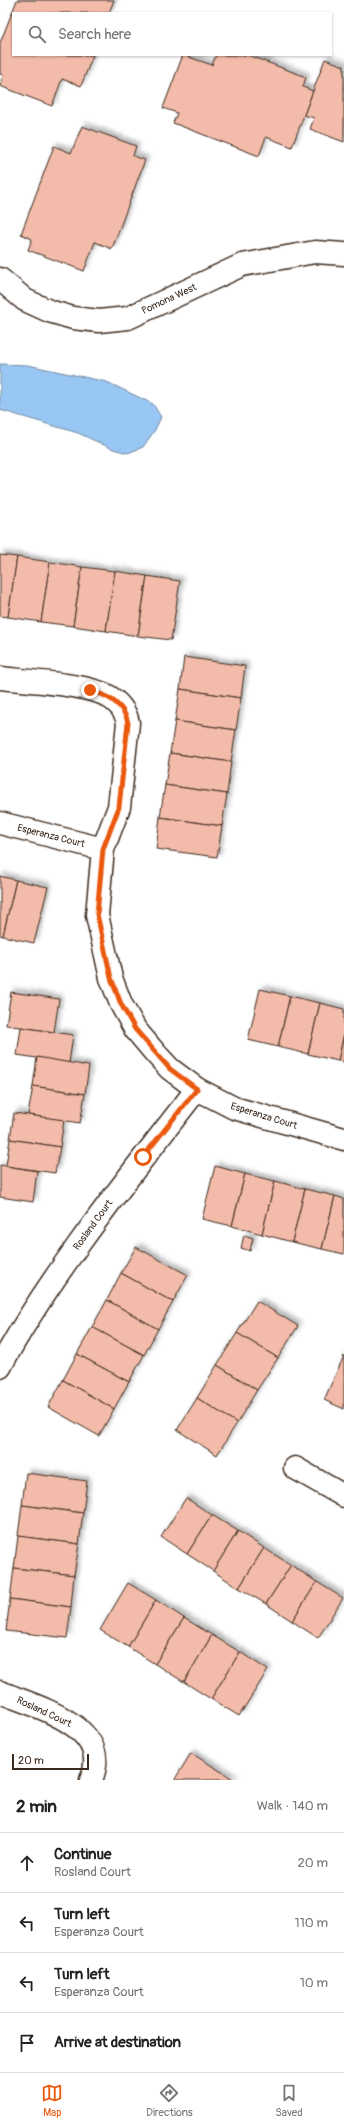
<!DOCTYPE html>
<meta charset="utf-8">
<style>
body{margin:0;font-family:Pangolin,sans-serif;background:#f6f6f6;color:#222}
.scale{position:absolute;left:12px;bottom:10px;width:77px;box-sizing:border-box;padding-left:4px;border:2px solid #3b2a1e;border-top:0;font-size:11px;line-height:14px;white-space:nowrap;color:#3b2a1e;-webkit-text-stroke:3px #fff;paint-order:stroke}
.stop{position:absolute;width:12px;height:12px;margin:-9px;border:3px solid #ea580c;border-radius:50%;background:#fff}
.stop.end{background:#ea580c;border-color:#fff;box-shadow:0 1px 4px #0008}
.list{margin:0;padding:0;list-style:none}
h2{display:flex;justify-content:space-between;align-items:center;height:52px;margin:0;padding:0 16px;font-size:17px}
h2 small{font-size:13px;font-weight:400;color:#767676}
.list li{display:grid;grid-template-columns:26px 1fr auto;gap:12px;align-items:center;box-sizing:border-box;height:60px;padding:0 16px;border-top:1px solid #e0e0e0}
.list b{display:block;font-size:15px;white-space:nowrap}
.list p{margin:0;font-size:13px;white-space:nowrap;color:#767676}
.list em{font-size:13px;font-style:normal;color:#767676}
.icon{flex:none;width:22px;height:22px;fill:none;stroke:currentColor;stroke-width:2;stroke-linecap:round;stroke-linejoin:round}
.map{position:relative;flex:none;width:344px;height:1780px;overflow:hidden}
.search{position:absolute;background:#fff;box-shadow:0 1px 3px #0004;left:12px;right:12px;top:12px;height:44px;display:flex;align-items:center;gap:10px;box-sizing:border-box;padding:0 14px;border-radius:0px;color:#767676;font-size:15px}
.sheet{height:292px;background:#fff}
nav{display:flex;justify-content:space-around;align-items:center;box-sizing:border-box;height:56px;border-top:1px solid #e0e0e0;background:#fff;font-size:11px;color:#767676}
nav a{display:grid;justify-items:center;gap:2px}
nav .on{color:#ea580c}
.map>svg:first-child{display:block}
.water{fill:#99c7f4;stroke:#73889e}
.building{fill:#f3bba9;stroke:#3b2a1e;filter:url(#shadow)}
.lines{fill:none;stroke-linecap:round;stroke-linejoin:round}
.minor-casing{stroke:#3b2a1e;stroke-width:25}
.minor{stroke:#fff;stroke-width:22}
.route{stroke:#ea580c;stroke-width:5}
.labels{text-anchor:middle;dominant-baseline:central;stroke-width:4;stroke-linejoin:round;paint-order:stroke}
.street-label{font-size:10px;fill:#3b2a1e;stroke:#fff}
</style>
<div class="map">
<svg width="344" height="1780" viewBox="0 0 344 1780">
<defs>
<filter id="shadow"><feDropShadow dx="3.5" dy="-3.5" stdDeviation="2" flood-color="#0004"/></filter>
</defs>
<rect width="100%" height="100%" fill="#fff"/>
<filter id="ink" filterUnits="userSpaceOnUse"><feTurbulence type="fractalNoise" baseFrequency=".025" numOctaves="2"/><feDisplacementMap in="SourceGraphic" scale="8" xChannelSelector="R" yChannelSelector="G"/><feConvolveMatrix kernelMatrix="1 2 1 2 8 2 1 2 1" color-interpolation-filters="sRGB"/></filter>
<g filter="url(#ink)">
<!-- water -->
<path class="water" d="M0,364L28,365L107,382L153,404L161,417L155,430L143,447L128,453L113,449L78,433L0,410Z"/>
<!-- building -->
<g class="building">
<path d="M17,0H114L109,13H13V55H93L81,86L62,79L52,106L0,86L3,75L0,74V43Z"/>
<path d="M183,55L212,65L216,55H248L306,77L303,87L313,91L292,147L266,137L259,156L173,123L177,113L163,108Z"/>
<path d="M325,59L344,66V142L310,129L314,118L304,115Z"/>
<path d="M82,126L136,146L133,156L145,160L112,249L95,242L84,271L28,250L32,239L21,234L54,146L71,153Z"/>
<path d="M0,555L17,557L8,617L0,616Z"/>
<path d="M17,557L50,562L41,622L8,617Z"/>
<path d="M50,562L82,567L73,626L41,622Z"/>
<path d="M82,567L115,571L106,631L73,626Z"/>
<path d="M115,571L147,576L138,636L106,631Z"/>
<path d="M147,576L180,581L171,640L138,636Z"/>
<path d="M184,657L245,666L241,698L180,689Z"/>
<path d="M180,689L241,698L236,730L175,721Z"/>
<path d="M175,721L236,730L231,762L170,753Z"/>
<path d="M170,753L231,762L227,794L165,785Z"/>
<path d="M165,785L227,794L222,826L160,817Z"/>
<path d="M160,817L222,826L217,857L156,849Z"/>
<path d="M0,876L16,880L3,936L0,935Z"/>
<path d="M16,880L48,887L34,943L3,936Z"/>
<path d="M260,989L290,996L278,1047L248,1040Z"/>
<path d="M11,992L59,999L54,1032L6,1025Z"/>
<path d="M290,996L320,1003L308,1054L278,1047Z"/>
<path d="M320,1003L344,1009V1034L338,1061L308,1054Z"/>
<path d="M21,1027L73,1035L69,1063L17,1055Z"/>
<path d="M344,1034V1062L338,1061Z"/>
<path d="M37,1057L89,1066L85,1094L33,1086Z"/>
<path d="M33,1086L85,1094L80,1123L28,1115Z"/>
<path d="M14,1113L64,1120L60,1147L10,1139Z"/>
<path d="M10,1139L60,1147L55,1173L6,1166Z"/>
<path d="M0,1165L37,1171L33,1202L0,1197Z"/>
<path d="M215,1166L245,1174L232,1226L202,1219Z"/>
<path d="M245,1174L275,1181L262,1234L232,1226Z"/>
<path d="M275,1181L305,1189L292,1242L262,1234Z"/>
<path d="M305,1189L335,1196L322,1249L292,1242Z"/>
<path d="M335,1196L344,1199V1254L322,1249Z"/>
<path d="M244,1235L253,1238L250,1251L241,1248Z"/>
<path d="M136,1247L188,1275L173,1302L121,1273Z"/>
<path d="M121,1273L173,1302L158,1329L107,1300Z"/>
<path d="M107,1300L158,1329L144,1355L92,1327Z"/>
<path d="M257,1301L298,1326L278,1358L237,1333Z"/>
<path d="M92,1327L144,1355L129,1382L77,1354Z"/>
<path d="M237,1333L278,1358L257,1390L217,1365Z"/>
<path d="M77,1354L129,1382L114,1409L63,1380Z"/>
<path d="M344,1356V1409L324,1400Z"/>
<path d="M217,1365L257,1390L237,1423L197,1398Z"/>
<path d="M63,1380L114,1409L99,1436L48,1407Z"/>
<path d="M197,1398L237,1423L217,1455L177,1430Z"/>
<path d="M26,1473L87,1481L83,1513L22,1505Z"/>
<path d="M186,1498L212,1515L187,1554L161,1537Z"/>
<path d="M22,1505L83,1513L79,1544L18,1536Z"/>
<path d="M212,1515L238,1531L213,1571L187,1554Z"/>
<path d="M238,1531L264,1548L239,1588L213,1571Z"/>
<path d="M18,1536L79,1544L74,1575L14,1568Z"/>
<path d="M264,1548L291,1565L266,1604L239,1588Z"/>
<path d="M291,1565L317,1582L292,1621L266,1604Z"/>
<path d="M14,1568L74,1575L71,1607L10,1599Z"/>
<path d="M317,1582L343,1598L318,1638L292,1621Z"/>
<path d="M128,1583L156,1600L128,1647L100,1630Z"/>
<path d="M10,1599L71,1607L67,1638L6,1631Z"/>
<path d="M156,1600L184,1618L155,1664L128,1647Z"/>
<path d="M184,1618L212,1635L184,1682L155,1664Z"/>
<path d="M212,1635L240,1652L211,1699L184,1682Z"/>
<path d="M240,1652L268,1670L239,1716L211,1699Z"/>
<path d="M191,1753L235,1780H177L175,1779Z"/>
</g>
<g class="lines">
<defs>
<g id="minor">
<path d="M0,279L25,300L49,311L73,318L99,321L128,318L242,265L315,252L344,254"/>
<path d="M0,678C27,681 84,684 106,695C117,701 126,711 128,723L119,807L103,849L97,915L111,978L121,1004L135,1029L156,1054L170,1069L197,1089L234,1108L344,1139"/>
<path d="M0,823L103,849"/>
<path d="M0,1367C23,1324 50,1284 79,1244C117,1191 157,1140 197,1089"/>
<path d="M295,1468L344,1496"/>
<path d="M0,1692C36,1707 114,1726 91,1780"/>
</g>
</defs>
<!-- minor casing -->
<use href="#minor" class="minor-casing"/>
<!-- minor -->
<use href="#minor" class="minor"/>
</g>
</g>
<g class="lines" filter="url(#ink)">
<!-- route -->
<path class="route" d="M90,690C108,696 124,704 128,723L119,807L103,849L97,914L111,978L121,1004L135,1029L170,1069L197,1089L143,1157"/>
</g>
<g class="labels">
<!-- street labels -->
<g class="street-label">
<text transform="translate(169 299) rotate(-25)">Pomona West</text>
<text transform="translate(51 836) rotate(14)">Esperanza Court</text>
<text transform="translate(264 1116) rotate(17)">Esperanza Court</text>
<text transform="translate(93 1225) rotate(-54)">Rosland Court</text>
<text transform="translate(44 1712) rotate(25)">Rosland Court</text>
</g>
</g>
</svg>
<div class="scale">20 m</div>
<div class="stop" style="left:143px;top:1157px"></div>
<div class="stop end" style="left:90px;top:690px"></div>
<div class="search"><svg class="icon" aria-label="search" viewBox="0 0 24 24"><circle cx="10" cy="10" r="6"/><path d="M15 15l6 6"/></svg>Search here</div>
</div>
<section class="sheet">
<h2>2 min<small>Walk · 140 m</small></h2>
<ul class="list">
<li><svg class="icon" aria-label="ahead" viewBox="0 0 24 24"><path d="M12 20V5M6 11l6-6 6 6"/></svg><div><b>Continue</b><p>Rosland Court</p></div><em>20 m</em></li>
<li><svg class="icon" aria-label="left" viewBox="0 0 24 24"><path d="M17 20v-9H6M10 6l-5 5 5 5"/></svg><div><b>Turn left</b><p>Esperanza Court</p></div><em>110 m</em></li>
<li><svg class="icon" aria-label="left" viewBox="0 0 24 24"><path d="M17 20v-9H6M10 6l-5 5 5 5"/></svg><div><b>Turn left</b><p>Esperanza Court</p></div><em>10 m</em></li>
<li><svg class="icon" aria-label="arrive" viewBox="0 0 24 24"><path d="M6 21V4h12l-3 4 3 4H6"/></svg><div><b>Arrive at destination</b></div></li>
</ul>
</section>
<nav>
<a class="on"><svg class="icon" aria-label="map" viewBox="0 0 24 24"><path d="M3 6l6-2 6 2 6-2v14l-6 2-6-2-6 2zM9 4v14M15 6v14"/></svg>Map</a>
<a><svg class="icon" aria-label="directions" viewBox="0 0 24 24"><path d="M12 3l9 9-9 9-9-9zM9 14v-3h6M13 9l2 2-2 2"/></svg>Directions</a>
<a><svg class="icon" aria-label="saved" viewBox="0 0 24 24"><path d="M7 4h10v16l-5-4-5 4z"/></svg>Saved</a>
</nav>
